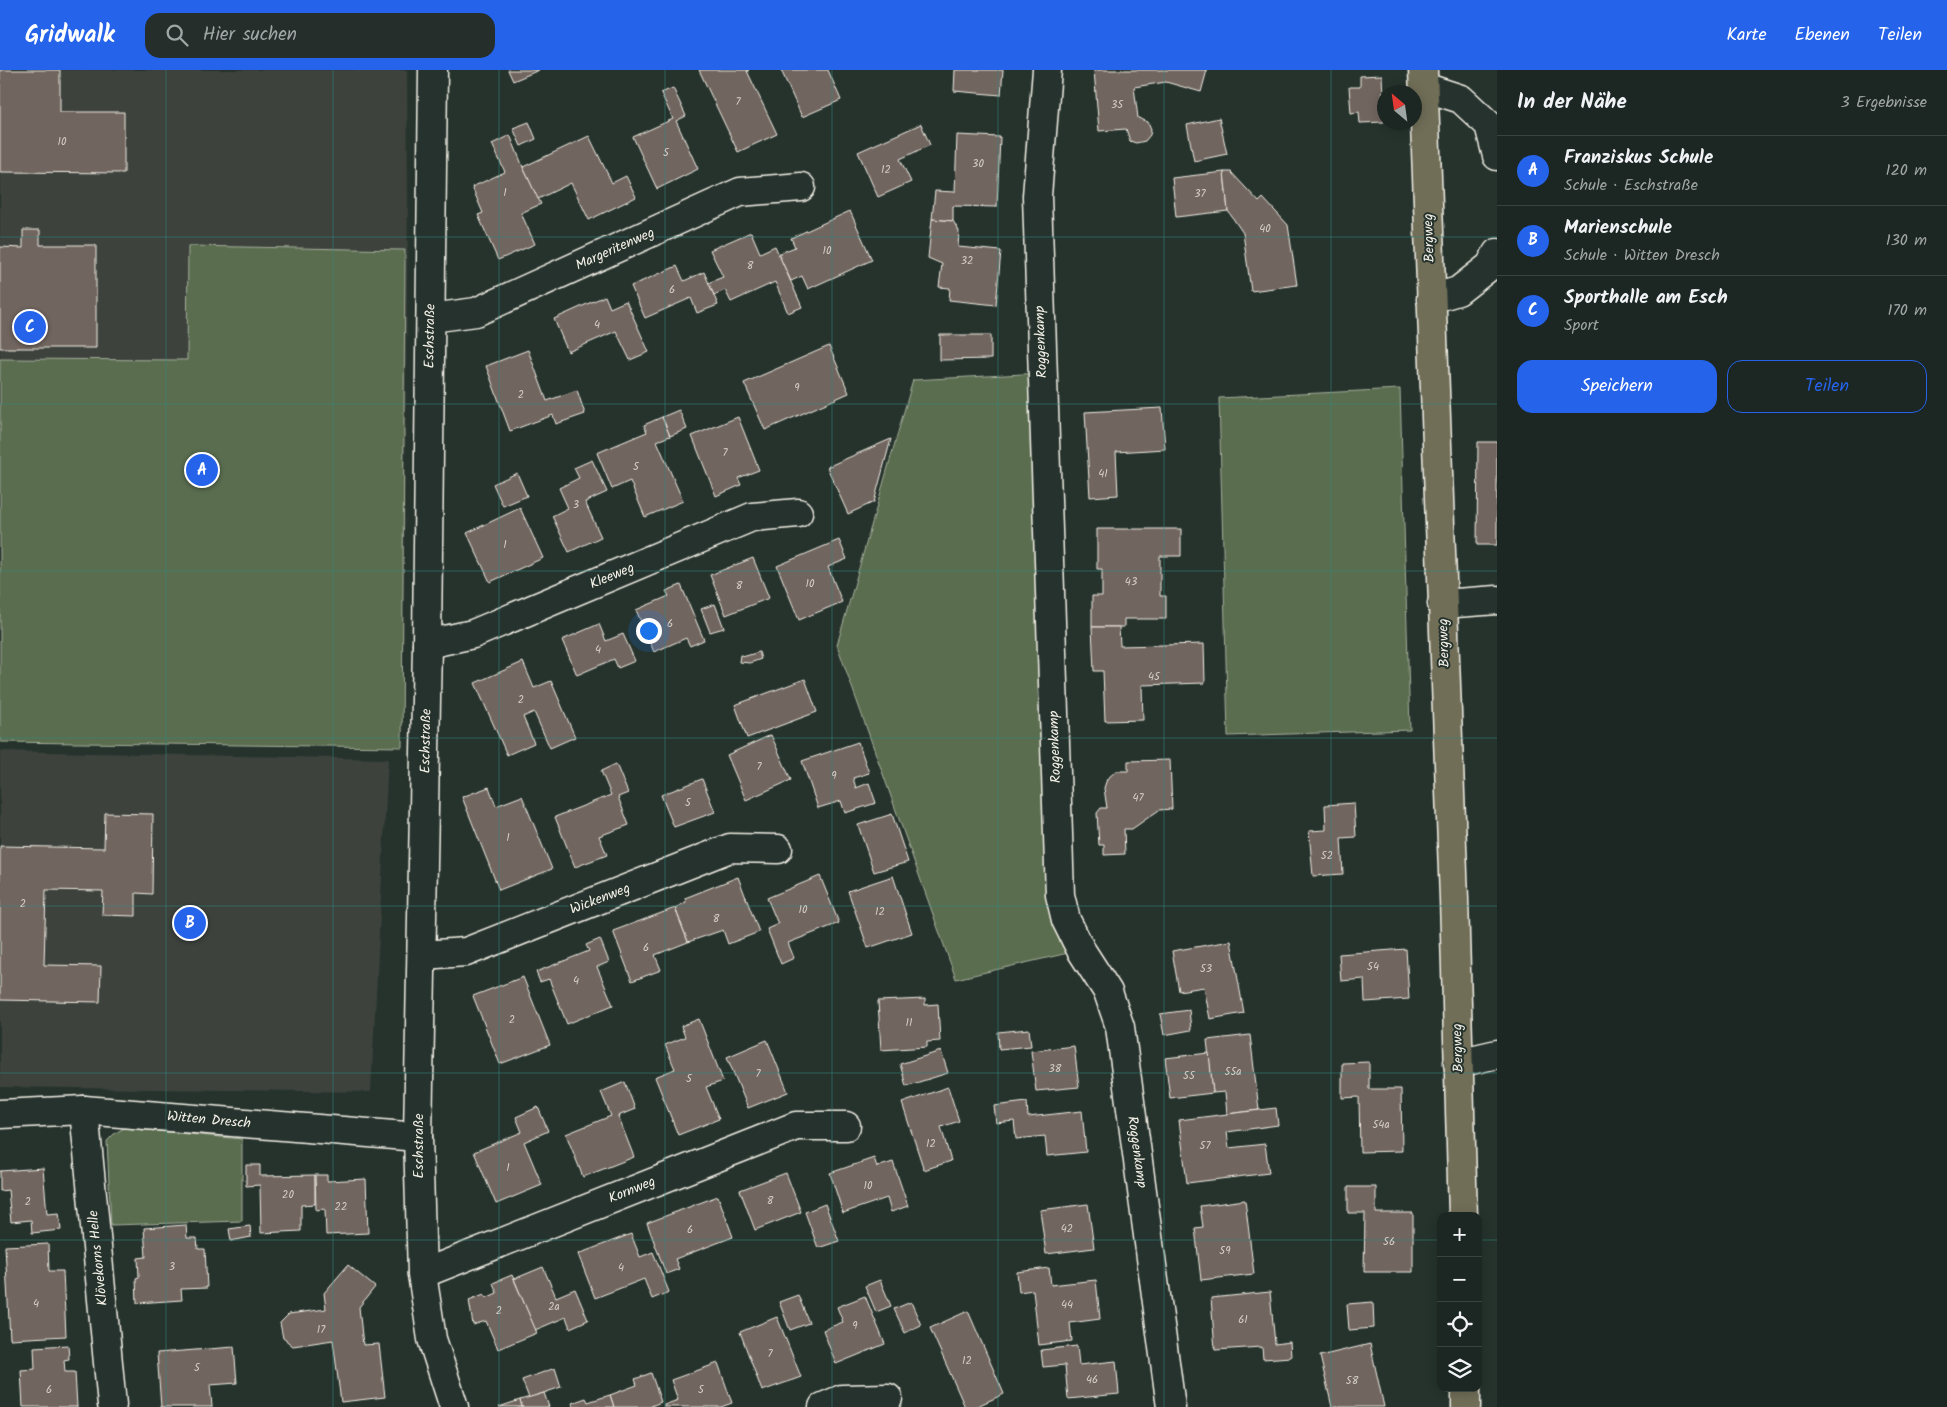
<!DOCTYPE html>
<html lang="de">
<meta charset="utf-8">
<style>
body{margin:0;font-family:Kalam,sans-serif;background:#252e2a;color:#f1f3f6}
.controls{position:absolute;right:15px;bottom:15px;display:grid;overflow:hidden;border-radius:10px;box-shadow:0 2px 12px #0003}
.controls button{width:45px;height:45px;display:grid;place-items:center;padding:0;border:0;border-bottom:1px solid #3a4340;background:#1c2622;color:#f1f3f6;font:25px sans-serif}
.compass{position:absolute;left:1377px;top:15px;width:45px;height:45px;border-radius:50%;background:#1c2622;box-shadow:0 2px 12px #0003;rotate:331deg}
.you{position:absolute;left:648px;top:560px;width:18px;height:18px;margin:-12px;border:4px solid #fff;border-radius:50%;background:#1a73e8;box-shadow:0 0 0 8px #1a73e833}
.badge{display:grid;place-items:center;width:32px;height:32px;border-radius:50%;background:#2563eb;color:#fff;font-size:16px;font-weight:700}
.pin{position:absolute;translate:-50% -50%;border:2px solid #fff;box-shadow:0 1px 5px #0006}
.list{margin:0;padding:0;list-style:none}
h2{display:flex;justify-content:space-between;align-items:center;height:65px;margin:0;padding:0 20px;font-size:21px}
h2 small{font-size:16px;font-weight:400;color:#a0a5a5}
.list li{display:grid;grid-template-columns:32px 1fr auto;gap:15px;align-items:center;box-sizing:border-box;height:70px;padding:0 20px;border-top:1px solid #3a4340}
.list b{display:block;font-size:19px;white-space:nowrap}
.list p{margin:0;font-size:16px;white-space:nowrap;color:#a0a5a5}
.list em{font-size:16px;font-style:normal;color:#a0a5a5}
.actions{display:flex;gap:10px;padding:15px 20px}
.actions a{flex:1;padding:11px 0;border:1px solid #2563eb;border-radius:15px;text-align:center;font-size:18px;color:#2563eb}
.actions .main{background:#2563eb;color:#fff}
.icon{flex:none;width:28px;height:28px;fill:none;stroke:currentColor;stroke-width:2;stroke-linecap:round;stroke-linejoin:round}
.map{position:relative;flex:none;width:1497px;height:1337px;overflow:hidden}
header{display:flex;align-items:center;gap:30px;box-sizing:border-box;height:70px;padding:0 25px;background:#2563eb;color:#fff}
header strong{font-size:24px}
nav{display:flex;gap:28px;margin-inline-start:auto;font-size:18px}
.search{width:350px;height:45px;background:#252e2a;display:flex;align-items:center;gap:12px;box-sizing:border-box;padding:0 18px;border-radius:15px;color:#a0a5a5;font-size:19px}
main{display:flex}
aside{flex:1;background:#1c2622}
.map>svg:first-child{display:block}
.built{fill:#3c423c}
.green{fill:#5a6d50;stroke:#a7af9c}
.building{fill:#71655f;stroke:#f4f1e8}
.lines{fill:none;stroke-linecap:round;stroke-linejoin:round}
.minor-casing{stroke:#f4f1e8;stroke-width:31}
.major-casing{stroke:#f4f1e8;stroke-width:31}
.minor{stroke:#26332d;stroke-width:28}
.major{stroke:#716e59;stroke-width:28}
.grid{fill:none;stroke:#318880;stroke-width:1;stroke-opacity:0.55}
.labels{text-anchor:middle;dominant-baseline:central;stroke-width:4;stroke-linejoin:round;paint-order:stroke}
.number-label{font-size:11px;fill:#d3cec6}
.street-label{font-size:14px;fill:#f4f1e8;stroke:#26332d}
</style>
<header>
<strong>Gridwalk</strong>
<div class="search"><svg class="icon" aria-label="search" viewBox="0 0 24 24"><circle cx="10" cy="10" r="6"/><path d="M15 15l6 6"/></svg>Hier suchen</div>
<nav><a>Karte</a><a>Ebenen</a><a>Teilen</a></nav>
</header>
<main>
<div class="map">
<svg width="1497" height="1337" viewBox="0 0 1497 1337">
<rect width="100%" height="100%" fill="#26332d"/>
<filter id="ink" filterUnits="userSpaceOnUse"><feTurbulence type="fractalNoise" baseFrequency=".02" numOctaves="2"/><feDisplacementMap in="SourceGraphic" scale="10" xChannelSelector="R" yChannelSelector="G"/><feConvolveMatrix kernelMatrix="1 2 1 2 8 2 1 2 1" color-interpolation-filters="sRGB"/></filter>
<g filter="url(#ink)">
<!-- built -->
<g class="built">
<path d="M0,0H407L408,127L402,677L0,672Z"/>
<path d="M0,681L388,689L371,1022L0,1017Z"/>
</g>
<!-- green -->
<g class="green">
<path d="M188,176L405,180L402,677L0,672V289L187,290Z"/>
<path d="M1042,303L1060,825L1081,880L956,909L837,575L913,310Z"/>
<path d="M1400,319L1410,660L1228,666L1219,328Z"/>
<path d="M124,1058L242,1069V1151L111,1155L107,1071L114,1064Z"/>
</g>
<!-- building -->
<g class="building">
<path d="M0,0H60V42H124V103L0,102Z"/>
<path d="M508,0H539L513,11Z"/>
<path d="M699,0H749L747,1L777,64L738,82Z"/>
<path d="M781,0H828L841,30L802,47Z"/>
<path d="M955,0H1003L1001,25L954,21Z"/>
<path d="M1094,0H1207L1201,22L1166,12L1134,17L1138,48L1148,52L1151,59L1150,65L1145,71L1136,73L1130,71L1126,59L1099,61Z"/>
<path d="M1382,5L1384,52L1360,53L1359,42L1351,43L1349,17H1360V6Z"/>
<path d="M673,18L686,46L676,51L698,99L657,119L633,67L673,49L661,23Z"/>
<path d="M1219,48L1227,84L1194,91L1187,55Z"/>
<path d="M529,52L536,69L521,76L513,58Z"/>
<path d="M921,54L930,75L900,89L911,112L878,127L858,82Z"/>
<path d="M510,65L523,97L541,134L521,143L535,174L498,190L478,145L483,143L472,117L505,102L492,74Z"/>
<path d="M957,65L1000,67L997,137L953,136V151L932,149L935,121L955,122Z"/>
<path d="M589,66L612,113L626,106L636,127L589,150L571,113L538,129L523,97Z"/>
<path d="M1224,102L1228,141L1176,147L1172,108Z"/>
<path d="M1224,102H1231L1259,132L1263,128L1288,155L1297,215L1251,221L1243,163L1228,141Z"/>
<path d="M850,141L872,190L808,219L802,206L791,211L778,184L795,177L791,168Z"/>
<path d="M932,149L953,151L959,161L958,177L1001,181L996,235L949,230L950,218L939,217L942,194L928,188Z"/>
<path d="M23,160H40V175H96V278H0V177L23,178Z"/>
<path d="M751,162L760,183L775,176L802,237L788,243L775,212L731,232L725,220L714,225L708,213L723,207L710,180Z"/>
<path d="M677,196L684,211L704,202L718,235L697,243L691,228L645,248L631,216Z"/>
<path d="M605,226L610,238L626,231L649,282L630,290L616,261L568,282L554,249Z"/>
<path d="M940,265H991V289L940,290Z"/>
<path d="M829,276L849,323L765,360L744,313Z"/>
<path d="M528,280L547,331L577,320L585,344L556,354L553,345L510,361L486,296Z"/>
<path d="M1162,338L1165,379L1116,382L1118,425L1090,427L1085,342Z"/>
<path d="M679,340L687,359L670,366L662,347Z"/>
<path d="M662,347L670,366L657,371L683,431L645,447L630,411L612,419L597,383L647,362L644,355Z"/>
<path d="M738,347L759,400L738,408L741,415L716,426L692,366Z"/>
<path d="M891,369L874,432L848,444L827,397Z"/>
<path d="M1478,372H1497V475H1477Z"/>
<path d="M592,390L607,422L585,432L601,467L569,482L552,446L568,438L559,418L579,408L574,398Z"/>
<path d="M517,403L527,426L503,436L493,414Z"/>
<path d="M520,438L543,488L490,512L467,463Z"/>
<path d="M1097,459H1181V486H1160V526H1166V549H1124V557H1092V526H1102V499H1097Z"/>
<path d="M839,470L847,489L828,497L842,532L799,550L777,496Z"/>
<path d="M753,488L769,528L726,545L710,505Z"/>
<path d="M681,515L704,570L690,576L686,568L654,582L636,540L669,526L666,521Z"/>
<path d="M715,534L724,558L710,562L701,539Z"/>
<path d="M599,554L606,571L623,564L635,591L618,598L614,589L577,605L562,570Z"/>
<path d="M1092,557H1119L1120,576L1204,574L1205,613L1142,615L1143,650L1105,651L1103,601H1094Z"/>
<path d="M759,582L761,589L750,593L739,592L740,585L746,586Z"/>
<path d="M523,592L534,618L551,611L575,667L550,678L534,642L523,647L534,673L507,685L475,613Z"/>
<path d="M805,609L817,642L747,668L735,635Z"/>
<path d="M771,665L791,710L746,730L727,685Z"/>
<path d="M858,672L869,703L853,708L856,718L869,713L876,733L845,743L841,731L818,738L802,691Z"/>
<path d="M1170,690L1172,739L1159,740L1132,759H1124L1125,784L1104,785V775H1099L1097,743L1101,738H1107L1104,718L1107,709L1116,701H1128V691Z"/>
<path d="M616,694L628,723L618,727L629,755L599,766L607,785L575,797L555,747L611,725L601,701Z"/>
<path d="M702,709L715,742L674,757L661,725Z"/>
<path d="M489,717L496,736L522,726L552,799L499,820L462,727Z"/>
<path d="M1354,733L1356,767L1341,768L1343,804L1313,806L1309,761L1326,760L1325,735Z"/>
<path d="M105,743L153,744L152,824L136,823V846L102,845L103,821L46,820L44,895L101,896L100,932L0,930V776L104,778Z"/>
<path d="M892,744L908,792L874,802L858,755Z"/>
<path d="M820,806L839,853L788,873L794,888L781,894L767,859L778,854L767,828Z"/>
<path d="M893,806L912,863L868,878L848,821Z"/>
<path d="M738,807L759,862L728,874L723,860L688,872L675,838L686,832L685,828Z"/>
<path d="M675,838L688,872L655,885L661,900L632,911L613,861Z"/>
<path d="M600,869L609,892L597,897L613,935L567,954L549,909L540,912L536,902L589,881L586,875Z"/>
<path d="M1231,871L1244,943L1210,949L1204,917L1179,921L1172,881Z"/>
<path d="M1406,879L1409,929L1365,932L1364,909L1341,911L1339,884Z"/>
<path d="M523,907L550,975L500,994L473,926Z"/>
<path d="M925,929V935L938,934L940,971L927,972V977L881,980L878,931Z"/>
<path d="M1189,940L1191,960L1164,965L1160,944Z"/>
<path d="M699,949L723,1011L706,1017L719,1049L678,1065L655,1007L675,999L665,975L685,967L681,956Z"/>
<path d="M1029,959L1031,976L999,979L998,962Z"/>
<path d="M1250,965L1259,1040L1227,1044L1225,1022L1213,1023L1207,970Z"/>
<path d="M767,970L788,1022L748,1038L727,987Z"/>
<path d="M1074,976L1079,1017L1036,1021L1031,981Z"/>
<path d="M941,981L948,1003L906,1016L900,994Z"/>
<path d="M1209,983L1213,1023L1170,1028L1165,988Z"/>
<path d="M1369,992V1019H1401L1402,1081L1360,1082L1359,1027L1342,1028V993Z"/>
<path d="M625,1012L635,1039L618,1046L634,1087L583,1107L566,1064L611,1046L601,1022Z"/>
<path d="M948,1017L959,1051L941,1057L951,1091L924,1100L902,1033Z"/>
<path d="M1027,1032L1028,1047L1082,1041L1086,1082L1047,1086L1045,1066L1016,1069L1014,1051L996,1053L994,1036Z"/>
<path d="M538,1037L548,1061L524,1072L542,1115L496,1134L474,1082L522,1062L516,1047Z"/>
<path d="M1276,1038L1278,1055L1227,1062L1229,1078L1265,1074L1269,1103L1187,1113L1179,1050Z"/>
<path d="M874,1088L877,1097L893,1092L908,1136L891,1142L887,1128L843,1143L830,1103Z"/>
<path d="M246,1095H260V1106L315,1105V1134L301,1135V1161L261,1163L260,1115L246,1116Z"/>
<path d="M43,1098L47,1144L59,1143L61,1160L32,1163L31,1150L11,1152L8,1120L0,1121V1101Z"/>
<path d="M786,1103L801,1142L755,1160L740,1120Z"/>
<path d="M315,1105H327V1111L366,1109L368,1163L326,1165L325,1139L316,1140Z"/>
<path d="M1348,1117H1376V1143H1413V1202H1364L1365,1143H1348Z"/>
<path d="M718,1126L733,1167L675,1189L679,1199L666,1204L647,1153Z"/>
<path d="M1245,1130L1254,1204L1201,1210L1195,1158L1203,1157L1200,1136Z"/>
<path d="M825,1134L839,1171L818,1178L805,1142Z"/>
<path d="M1088,1134L1094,1178L1046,1184L1040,1140Z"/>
<path d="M186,1155L187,1168H197L198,1179H205L207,1218L181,1219L182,1230L137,1233L136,1208L139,1207L138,1188L146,1187L144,1158Z"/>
<path d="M250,1156L251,1167L231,1171L229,1159Z"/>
<path d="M631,1164L640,1187L653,1182L669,1222L652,1229L644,1209L595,1228L578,1184Z"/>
<path d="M48,1174L49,1201H63L66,1266L10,1269L5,1176Z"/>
<path d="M348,1195L375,1217L359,1237L363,1275L379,1274L385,1327L341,1332L333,1270L293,1276L283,1268L280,1253L289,1244L326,1239L324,1223Z"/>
<path d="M543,1197L556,1227L575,1219L588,1250L570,1258L566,1247L535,1260L514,1209Z"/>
<path d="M1049,1198L1051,1215L1096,1210L1100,1249L1070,1253L1072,1271L1039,1275L1033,1220L1019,1222L1017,1202Z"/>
<path d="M512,1205L537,1263L498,1279L486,1251L473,1255L469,1230L484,1224L486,1228L497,1223L493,1213Z"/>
<path d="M880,1210L891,1236L876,1242L865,1216Z"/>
<path d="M1270,1222L1275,1274L1290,1272L1291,1287L1263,1289L1262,1277L1215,1280L1211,1228Z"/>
<path d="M798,1225L809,1253L790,1260L779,1232Z"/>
<path d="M865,1226L885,1274L836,1294L823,1260L843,1252L837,1237Z"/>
<path d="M911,1232L921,1255L905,1263L894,1239Z"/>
<path d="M1373,1232L1374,1258L1349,1260L1347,1234Z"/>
<path d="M968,1241L1004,1324L975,1337H965L930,1258Z"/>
<path d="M777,1247L801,1307L762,1321L740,1262Z"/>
<path d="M1370,1274L1384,1337H1332L1320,1286Z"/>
<path d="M68,1275L69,1289L64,1290L65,1302H75L77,1337H23L21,1300L35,1299L34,1277Z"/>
<path d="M1077,1276L1079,1295L1116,1291L1119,1324L1068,1329L1065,1295L1043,1297L1041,1280Z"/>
<path d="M234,1277L237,1313L210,1315L212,1337H161L157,1283Z"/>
<path d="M718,1293L732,1333L721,1337H664V1335L678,1330L671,1310Z"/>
<path d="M555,1298L561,1317L529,1328L522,1310Z"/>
<path d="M651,1303L661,1332L649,1337H614L610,1325L637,1315L635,1309Z"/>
<path d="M544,1323L549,1337H522L520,1330Z"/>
<path d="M610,1325L614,1337H574L572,1333L586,1328L588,1332Z"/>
<path d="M520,1330L522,1337H499Z"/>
</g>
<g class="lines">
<defs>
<g id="minor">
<path d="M433,0L427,574L418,1067L422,1204L432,1269L454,1337"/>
<path d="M1047,0L1037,126L1060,825L1066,850L1081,880L1108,922L1120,957L1171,1337"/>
<path d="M1424,17L1461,29L1489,55L1497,86"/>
<path d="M1431,229L1458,221L1490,196L1497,183"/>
<path d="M431,248L476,242L740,122L801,117"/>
<path d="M1442,534L1497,530"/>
<path d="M427,574L473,564L752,447L798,443"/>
<path d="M422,885L466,882L730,778L778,779"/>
<path d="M1458,993L1497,984"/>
<path d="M84,1040L112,1335"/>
<path d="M0,1044L84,1040L418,1067"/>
<path d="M422,1204L796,1056H846"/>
<path d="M823,1337L842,1329L888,1328"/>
</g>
<g id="major">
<path d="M1423,0L1454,829L1463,1146"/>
<path d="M1466,1318V1337"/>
</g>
</defs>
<!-- minor casing -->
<use href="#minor" class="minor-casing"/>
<!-- major casing -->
<use href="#major" class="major-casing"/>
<!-- minor -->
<use href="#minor" class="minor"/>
<!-- major -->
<use href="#major" class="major"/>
</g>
</g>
<!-- grid -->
<path class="grid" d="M166,0V1337M333,0V1337M499,0V1337M665,0V1337M832,0V1337M998,0V1337M1164,0V1337M1331,0V1337M0,167H1497M0,334H1497M0,501H1497M0,668H1497M0,836H1497M0,1003H1497M0,1170H1441M1478,1170H1497"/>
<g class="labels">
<!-- number labels -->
<g class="number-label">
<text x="738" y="32">7</text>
<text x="1117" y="35">35</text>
<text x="62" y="72">10</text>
<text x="666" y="83">5</text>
<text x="978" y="94">30</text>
<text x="886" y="100">12</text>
<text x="505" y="123">1</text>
<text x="1200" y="124">37</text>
<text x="1265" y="159">40</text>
<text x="827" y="181">10</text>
<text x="967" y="191">32</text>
<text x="750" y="196">8</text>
<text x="672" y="220">6</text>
<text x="597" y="255">4</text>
<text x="797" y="318">9</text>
<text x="521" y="325">2</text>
<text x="725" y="383">7</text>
<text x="636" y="397">5</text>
<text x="1103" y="404">41</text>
<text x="576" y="435">3</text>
<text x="505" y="475">1</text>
<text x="1131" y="512">43</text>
<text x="810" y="514">10</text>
<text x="739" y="516">8</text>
<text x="670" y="554">6</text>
<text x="598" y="580">4</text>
<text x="1154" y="607">45</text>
<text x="521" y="630">2</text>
<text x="759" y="697">7</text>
<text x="834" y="706">9</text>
<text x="1138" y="728">47</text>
<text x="688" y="733">5</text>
<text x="508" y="768">1</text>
<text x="1327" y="786">52</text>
<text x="23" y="834">2</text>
<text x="803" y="840">10</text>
<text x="880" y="842">12</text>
<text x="716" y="849">8</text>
<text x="646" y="878">6</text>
<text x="1373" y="897">54</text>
<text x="1206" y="899">53</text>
<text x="576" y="911">4</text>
<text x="512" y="950">2</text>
<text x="909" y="953">11</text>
<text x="1055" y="999">38</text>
<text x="1233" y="1002">55a</text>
<text x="758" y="1004">7</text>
<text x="1189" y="1006">55</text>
<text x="689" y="1009">5</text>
<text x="1381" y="1055">54a</text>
<text x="931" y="1074">12</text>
<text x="1205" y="1076">57</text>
<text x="508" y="1098">1</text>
<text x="868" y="1116">10</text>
<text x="288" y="1125">20</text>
<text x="770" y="1131">8</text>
<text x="28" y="1132">2</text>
<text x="341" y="1137">22</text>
<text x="1067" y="1159">42</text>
<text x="690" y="1160">6</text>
<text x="1389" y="1172">56</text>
<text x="1225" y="1181">59</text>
<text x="172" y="1197">3</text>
<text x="621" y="1198">4</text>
<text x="36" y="1234">4</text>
<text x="1067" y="1235">44</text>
<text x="554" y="1237">2a</text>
<text x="499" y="1241">2</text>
<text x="1243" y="1250">61</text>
<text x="855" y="1256">9</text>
<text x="321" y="1260">17</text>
<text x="770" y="1284">7</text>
<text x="967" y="1291">12</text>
<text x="197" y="1298">5</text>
<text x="1092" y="1310">46</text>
<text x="1352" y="1311">58</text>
<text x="49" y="1320">6</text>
<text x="701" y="1320">5</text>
</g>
<!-- street labels -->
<g class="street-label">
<text transform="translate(1429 168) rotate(-92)">Bergweg</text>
<text transform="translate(615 179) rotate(-24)">Margeritenweg</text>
<text transform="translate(430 266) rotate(-89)">Eschstraße</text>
<text transform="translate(1041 272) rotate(-92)">Roggenkamp</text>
<text transform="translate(612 506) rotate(-23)">Kleeweg</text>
<text transform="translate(1444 573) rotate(-92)">Bergweg</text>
<text transform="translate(426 671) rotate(-89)">Eschstraße</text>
<text transform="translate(1055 677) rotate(-92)">Roggenkamp</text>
<text transform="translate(600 829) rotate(-21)">Wickenweg</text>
<text transform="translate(1458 978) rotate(-92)">Bergweg</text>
<text transform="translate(209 1050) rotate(5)">Witten Dresch</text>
<text transform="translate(419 1076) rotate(-90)">Eschstraße</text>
<text transform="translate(1137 1082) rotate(82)">Roggenkamp</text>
<text transform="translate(632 1120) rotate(-22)">Kornweg</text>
<text transform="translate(98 1188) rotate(-96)">Klövekorns Helle</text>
</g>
</g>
</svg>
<div class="controls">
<button>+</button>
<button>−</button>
<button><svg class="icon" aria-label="locate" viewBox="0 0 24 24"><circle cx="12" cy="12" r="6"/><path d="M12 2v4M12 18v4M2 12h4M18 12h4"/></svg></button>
<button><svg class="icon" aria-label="layers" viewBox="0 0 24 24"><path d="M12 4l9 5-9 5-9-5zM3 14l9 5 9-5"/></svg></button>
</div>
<svg class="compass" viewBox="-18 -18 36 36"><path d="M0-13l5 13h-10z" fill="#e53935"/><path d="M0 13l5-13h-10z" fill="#a0a5a5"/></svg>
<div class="you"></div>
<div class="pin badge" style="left:202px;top:400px">A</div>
<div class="pin badge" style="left:190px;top:853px">B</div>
<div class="pin badge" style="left:30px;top:257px">C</div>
</div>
<aside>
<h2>In der Nähe<small>3 Ergebnisse</small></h2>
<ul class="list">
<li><span class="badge">A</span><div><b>Franziskus Schule</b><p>Schule · Eschstraße</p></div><em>120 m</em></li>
<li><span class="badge">B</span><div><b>Marienschule</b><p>Schule · Witten Dresch</p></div><em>130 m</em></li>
<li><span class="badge">C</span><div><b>Sporthalle am Esch</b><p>Sport</p></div><em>170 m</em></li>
</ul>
<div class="actions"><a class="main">Speichern</a><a>Teilen</a></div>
</aside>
</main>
